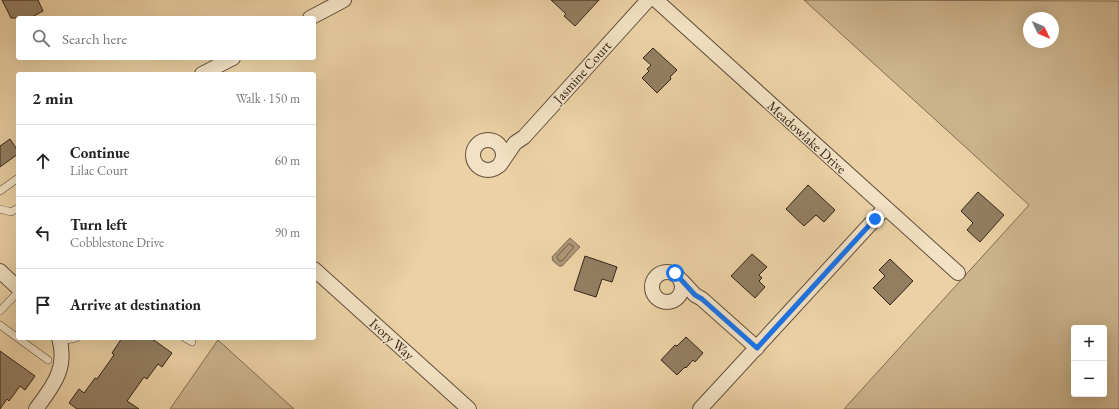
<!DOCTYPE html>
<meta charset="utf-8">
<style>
body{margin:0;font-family:"EB Garamond",serif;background:#f2f2f2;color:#222}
.controls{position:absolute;right:12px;bottom:12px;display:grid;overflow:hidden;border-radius:4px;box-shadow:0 4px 16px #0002}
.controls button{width:36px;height:36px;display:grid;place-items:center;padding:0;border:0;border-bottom:1px solid #e0e0e0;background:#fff;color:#222;font:20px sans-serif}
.compass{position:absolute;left:1023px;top:12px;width:36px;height:36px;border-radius:50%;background:#fff;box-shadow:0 4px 16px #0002;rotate:134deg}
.stop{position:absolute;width:12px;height:12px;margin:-9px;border:3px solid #1a73e8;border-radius:50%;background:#fff}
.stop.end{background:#1a73e8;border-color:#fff;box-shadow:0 1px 4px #0008}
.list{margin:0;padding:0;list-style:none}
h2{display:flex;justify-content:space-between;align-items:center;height:52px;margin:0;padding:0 16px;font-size:17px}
h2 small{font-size:13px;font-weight:400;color:#767676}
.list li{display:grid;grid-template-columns:26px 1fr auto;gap:12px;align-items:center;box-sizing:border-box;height:72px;padding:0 16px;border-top:1px solid #e0e0e0}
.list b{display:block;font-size:15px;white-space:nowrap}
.list p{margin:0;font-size:13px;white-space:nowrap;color:#767676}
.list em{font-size:13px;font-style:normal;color:#767676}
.icon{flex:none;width:22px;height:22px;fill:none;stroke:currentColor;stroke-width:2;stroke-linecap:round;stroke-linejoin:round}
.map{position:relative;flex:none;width:1119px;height:409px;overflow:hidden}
.search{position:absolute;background:#fff;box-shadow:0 4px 16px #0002;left:16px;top:16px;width:300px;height:44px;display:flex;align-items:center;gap:10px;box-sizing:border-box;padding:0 14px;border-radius:4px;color:#767676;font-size:15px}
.panel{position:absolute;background:#fff;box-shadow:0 4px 16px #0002;left:16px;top:72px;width:300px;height:268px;border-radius:4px}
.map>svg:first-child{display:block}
.green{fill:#ccb48d;stroke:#806c54;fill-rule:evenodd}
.water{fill:#ad9676;stroke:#7d6851}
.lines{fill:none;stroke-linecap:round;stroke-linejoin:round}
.shore{stroke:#705d48;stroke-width:1}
.building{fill:#937e62;stroke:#34241a}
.service-casing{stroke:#624f3d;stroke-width:8}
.minor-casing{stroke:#624f3d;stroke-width:16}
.service{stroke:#f2e1c4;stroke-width:7}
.minor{stroke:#f2e1c4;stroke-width:14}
.route{stroke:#1a73e8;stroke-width:5}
.labels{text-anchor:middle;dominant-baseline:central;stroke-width:3;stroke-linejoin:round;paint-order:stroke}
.street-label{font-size:14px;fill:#34241a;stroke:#f2e1c4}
</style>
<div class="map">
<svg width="1119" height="409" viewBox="0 0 1119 409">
<rect width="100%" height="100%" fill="#ebd1a5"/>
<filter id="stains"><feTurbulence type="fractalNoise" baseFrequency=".005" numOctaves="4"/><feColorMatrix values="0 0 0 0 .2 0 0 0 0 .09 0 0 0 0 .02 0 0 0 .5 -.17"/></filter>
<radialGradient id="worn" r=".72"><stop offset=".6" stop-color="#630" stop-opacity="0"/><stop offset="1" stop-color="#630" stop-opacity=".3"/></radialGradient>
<!-- green -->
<g class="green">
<path d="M804,0L1119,1V409H844L1029,205ZM1029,18H1053V42H1029ZM1074,328H1104V394H1074Z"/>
<path d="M218,340L294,409H170Z"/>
</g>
<!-- water -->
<path class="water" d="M570,238L580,247L562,266H559L553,261L552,257Z"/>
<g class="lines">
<!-- shore -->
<path class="shore" d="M569,244L573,246V248L562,261H559L557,257Z"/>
</g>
<!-- building -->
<g class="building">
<path d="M2,0H38L43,11L30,18H11Z"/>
<path d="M551,0H599L575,26L564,16L566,14Z"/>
<path d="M653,48L677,70L670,77L671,79L657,93L642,78L649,71L647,69L651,65L643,58Z"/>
<path d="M10,139L18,151V154L0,167V146Z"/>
<path d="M808,185L835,210L824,222L816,215L804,226L786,209Z"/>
<path d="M978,192L1004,215L980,242L967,230L973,223L961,211Z"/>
<path d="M752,254L767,267L759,275L762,278L759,281L765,287L755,298L731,276Z"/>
<path d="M585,256L617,267L612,282L602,279L596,297L574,290Z"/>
<path d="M890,259L913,281L890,305L873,288L885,276L879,270Z"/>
<path d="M686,337L703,353L695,362L693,360L686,368L685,367L677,375L661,360L675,345L677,346Z"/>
<path d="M122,338H151L172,353L162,367L158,364L147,379L144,377L127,401L139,409H77L69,403L79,389L84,393L95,378L97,379L114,355L112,353Z"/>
<path d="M0,351L35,376L25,390L20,386L9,401L7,399L0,409Z"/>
</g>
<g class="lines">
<defs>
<g id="service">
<path d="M0,191L18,178"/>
<path d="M0,209L11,212L18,208"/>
<path d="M0,311L18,292"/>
<path d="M0,325L48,360"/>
<path d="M185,338L192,342"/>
<path d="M60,341L76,338"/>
</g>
<g id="minor">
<path d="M656,0L958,273"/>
<path d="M310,18L344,0"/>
<path d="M202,74L233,58"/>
<circle cx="488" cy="155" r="15"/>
<path d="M500,165L515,143L524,137L648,0"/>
<path d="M314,269L469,409"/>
<path d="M0,271L18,288"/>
<circle cx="667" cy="287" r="15"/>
<path d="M682,281L695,295L702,299L757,348"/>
<path d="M36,409C53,386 68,368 59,338"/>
<path d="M700,409L885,208"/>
</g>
</defs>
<!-- service casing -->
<use href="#service" class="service-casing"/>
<!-- minor casing -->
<use href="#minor" class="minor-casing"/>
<!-- service -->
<use href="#service" class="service"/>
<!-- minor -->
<use href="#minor" class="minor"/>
</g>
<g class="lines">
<!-- route -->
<path class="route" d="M675,273L695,295L702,299L757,348L875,219"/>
</g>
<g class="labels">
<!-- street labels -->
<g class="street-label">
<text transform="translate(582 72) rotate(-48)">Jasmine Court</text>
<text transform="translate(807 137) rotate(42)">Meadowlake Drive</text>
<text transform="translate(392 339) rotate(42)">Ivory Way</text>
</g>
</g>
<rect width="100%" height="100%" filter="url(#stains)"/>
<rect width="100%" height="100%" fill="url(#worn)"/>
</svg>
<div class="controls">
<button>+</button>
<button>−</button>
</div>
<svg class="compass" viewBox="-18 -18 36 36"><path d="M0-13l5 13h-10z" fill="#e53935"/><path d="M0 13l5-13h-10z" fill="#767676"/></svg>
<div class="stop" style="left:675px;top:273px"></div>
<div class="stop end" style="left:875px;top:219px"></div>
<div class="search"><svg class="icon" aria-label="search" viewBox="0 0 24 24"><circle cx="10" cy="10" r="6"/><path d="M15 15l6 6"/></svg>Search here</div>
<section class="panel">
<h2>2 min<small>Walk · 150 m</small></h2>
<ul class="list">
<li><svg class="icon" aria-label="ahead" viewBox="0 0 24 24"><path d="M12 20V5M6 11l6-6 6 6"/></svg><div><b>Continue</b><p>Lilac Court</p></div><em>60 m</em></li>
<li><svg class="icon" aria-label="left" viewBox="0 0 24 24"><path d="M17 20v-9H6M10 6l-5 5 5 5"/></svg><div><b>Turn left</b><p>Cobblestone Drive</p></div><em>90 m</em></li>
<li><svg class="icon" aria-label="arrive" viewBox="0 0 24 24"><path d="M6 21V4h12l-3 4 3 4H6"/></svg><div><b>Arrive at destination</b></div></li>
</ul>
</section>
</div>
